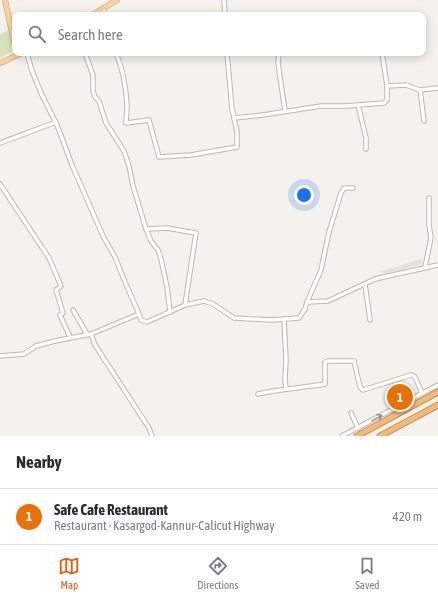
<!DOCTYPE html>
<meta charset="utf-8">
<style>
body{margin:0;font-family:"Asap Condensed",sans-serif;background:#f2f2f3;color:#2b2b33}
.you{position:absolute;left:304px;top:195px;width:14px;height:14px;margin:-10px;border:3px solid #fff;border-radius:50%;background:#1a73e8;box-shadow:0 0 0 6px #1a73e833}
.badge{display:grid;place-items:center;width:26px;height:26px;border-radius:50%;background:#ea580c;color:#fff;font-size:13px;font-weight:700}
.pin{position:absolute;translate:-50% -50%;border:2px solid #fff;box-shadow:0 1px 4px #0006}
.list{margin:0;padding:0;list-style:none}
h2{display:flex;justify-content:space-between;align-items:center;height:52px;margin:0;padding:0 16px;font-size:17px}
h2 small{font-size:13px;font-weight:400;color:#7c7c81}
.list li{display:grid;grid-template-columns:26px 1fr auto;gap:12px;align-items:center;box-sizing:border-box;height:56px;padding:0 16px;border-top:1px solid #e1e1e2}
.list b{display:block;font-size:15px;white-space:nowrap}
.list p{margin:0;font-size:13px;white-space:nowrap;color:#7c7c81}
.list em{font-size:13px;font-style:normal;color:#7c7c81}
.icon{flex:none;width:22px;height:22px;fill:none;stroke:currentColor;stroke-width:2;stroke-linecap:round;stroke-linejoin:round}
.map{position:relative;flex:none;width:438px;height:436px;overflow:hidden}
.search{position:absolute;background:#fff;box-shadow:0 2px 10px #0003;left:12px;right:12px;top:12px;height:44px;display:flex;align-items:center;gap:10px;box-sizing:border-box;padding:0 14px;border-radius:8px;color:#7c7c81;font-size:15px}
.sheet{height:108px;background:#fff}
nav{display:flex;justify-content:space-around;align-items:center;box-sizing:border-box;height:56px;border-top:1px solid #e1e1e2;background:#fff;font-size:11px;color:#7c7c81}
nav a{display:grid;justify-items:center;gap:2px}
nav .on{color:#ea580c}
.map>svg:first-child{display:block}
.residential{fill:#e8e2dc}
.green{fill:#d7e4bb}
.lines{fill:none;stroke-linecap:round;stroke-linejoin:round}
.minor-casing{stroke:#c0b8b0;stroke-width:5.5}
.major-casing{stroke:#d8ae78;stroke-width:6}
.highway-casing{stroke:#ce8d4e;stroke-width:7}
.minor{stroke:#fff;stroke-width:3.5}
.major{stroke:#f4d3a7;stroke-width:4.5}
.highway{stroke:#efba7e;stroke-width:5}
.oneway{stroke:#9b9693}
</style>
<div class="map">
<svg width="438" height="436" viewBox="0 0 438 436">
<rect width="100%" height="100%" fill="#f5f1ed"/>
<!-- residential -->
<path class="residential" d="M421,259L423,264L383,275L382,271Z"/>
<!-- green -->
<path class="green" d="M8,31L15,50L0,58V34Z"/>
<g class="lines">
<defs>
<g id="minor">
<path d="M224,0L225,15"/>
<path d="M103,8L105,15"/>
<path d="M27,53L32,71L41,93L57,125L72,165L103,236L115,257L125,282L139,314"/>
<path d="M85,53L93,75V91L95,97L99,101L106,123L124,151L129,166L133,186L146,229L151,241L158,250L161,259L167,287L170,312"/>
<path d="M116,53C123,69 126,87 127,105C127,111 126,117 126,123L149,120L159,157L191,155L237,147V132L234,118"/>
<path d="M227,53L232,109L234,118L263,115L321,106H346L384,103L387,100V86L406,85L420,90L438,88"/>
<path d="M279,53L278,63L285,111"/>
<path d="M382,53L387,86"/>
<path d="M420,90L424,121"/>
<path d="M358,105L366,138V149"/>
<path d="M0,143L56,122"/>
<path d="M0,184L49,258L61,286L56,290L63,313L60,315L70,337"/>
<path d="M146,229L167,228L196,233L185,305"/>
<path d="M425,267L431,238L429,225V198"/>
<path d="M365,284L370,320"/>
<path d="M307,302L321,270L329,232L341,193L344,188H353"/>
<path d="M73,310L87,334"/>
<path d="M284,319L286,360L285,379L286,389"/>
<path d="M91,334L95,345L149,428L152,436"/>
<path d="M0,356L24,354L36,346L55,341L91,334L139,314L141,320L147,322L185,305L204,301L213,304L234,318L271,320L299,318L305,309L307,302L328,301L375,279L438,265"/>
<path d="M258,394C280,389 302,388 325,384V362L328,361H354L360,387L363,390L411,375L415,377L422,393"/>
<path d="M351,413L358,428"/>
<path d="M342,436L438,385"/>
</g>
<g id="major">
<path d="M5,0L15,46"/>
<path d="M92,15L117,0"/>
<path d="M0,63L22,53"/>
</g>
<g id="highway">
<path d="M357,436L438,392"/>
<path d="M380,436L438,405"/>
</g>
</defs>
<!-- minor casing -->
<use href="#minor" class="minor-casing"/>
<!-- major casing -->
<use href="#major" class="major-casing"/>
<!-- highway casing -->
<use href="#highway" class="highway-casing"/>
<!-- minor -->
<use href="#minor" class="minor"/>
<!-- major -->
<use href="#major" class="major"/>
<!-- highway -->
<use href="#highway" class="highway"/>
</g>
<!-- one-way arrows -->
<defs><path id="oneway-shaft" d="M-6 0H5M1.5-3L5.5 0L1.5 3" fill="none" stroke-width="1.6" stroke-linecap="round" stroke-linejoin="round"/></defs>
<use class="oneway" href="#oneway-shaft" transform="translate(377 418) rotate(-29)"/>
</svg>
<div class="you"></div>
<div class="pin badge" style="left:400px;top:397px;background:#e8710a">1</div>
<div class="search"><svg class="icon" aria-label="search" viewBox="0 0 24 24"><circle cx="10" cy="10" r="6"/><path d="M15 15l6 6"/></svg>Search here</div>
</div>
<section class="sheet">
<h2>Nearby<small></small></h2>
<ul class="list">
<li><span class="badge" style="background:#e8710a">1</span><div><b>Safe Cafe Restaurant</b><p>Restaurant · Kasargod-Kannur-Calicut Highway</p></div><em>420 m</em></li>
</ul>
</section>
<nav>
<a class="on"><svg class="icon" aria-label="map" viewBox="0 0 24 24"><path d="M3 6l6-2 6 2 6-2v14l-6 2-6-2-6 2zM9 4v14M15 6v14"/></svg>Map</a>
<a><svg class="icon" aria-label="directions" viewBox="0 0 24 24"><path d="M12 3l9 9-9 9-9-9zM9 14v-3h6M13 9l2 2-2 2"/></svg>Directions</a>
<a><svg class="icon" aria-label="saved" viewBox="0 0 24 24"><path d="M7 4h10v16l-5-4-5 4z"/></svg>Saved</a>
</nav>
